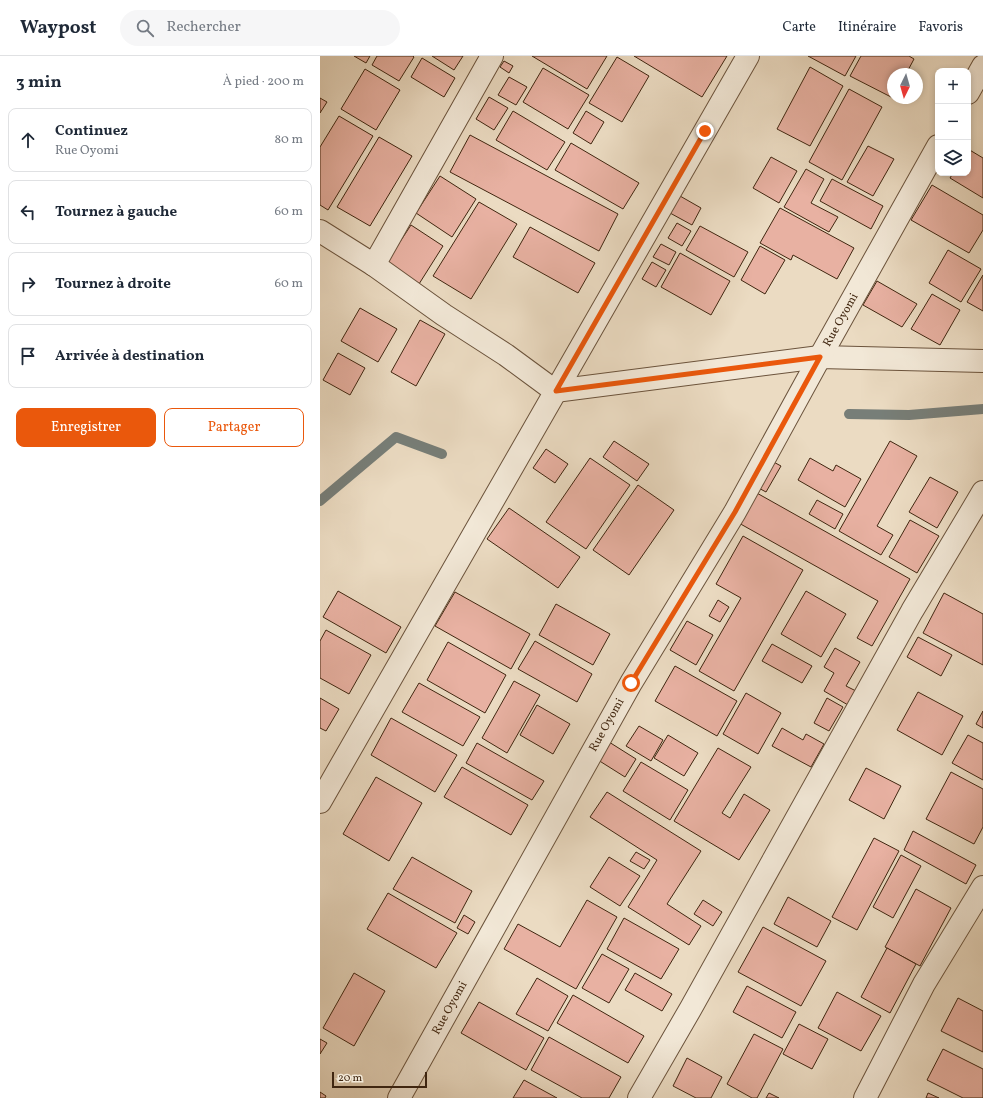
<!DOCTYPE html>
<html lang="fr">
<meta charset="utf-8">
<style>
body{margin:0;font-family:Vollkorn,serif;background:#f6f6f7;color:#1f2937}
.controls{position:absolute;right:12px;top:12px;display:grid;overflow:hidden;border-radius:8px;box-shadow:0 2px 6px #0003}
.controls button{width:36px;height:36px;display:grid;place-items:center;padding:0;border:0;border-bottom:1px solid #e0e1e3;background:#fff;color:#1f2937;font:20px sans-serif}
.compass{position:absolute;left:567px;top:12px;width:36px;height:36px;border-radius:50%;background:#fff;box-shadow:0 2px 6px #0003;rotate:185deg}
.scale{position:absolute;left:12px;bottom:10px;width:95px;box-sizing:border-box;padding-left:4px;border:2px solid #402610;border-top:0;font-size:11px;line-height:14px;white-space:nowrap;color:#402610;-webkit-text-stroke:3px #f2e8d7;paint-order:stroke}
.stop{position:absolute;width:12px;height:12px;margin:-9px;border:3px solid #ea580c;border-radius:50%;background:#fff}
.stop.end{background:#ea580c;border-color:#fff;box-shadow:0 1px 4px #0008}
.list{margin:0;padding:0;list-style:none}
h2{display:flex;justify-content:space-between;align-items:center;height:52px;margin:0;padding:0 16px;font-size:17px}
h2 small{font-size:13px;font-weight:400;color:#747a83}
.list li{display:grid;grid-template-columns:26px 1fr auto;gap:12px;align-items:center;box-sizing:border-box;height:64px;margin:0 8px 8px;padding:0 8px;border:1px solid #e0e1e3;border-radius:8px}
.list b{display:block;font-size:15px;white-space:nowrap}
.list p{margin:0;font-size:13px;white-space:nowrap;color:#747a83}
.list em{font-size:13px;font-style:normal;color:#747a83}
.actions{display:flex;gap:8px;padding:12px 16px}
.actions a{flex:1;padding:9px 0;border:1px solid #ea580c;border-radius:8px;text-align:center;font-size:14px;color:#ea580c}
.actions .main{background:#ea580c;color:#fff}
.icon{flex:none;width:22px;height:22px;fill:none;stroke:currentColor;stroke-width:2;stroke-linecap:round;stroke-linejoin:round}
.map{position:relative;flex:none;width:663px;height:1042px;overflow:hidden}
header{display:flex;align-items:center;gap:24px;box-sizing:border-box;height:56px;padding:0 20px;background:#fff;border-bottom:1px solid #e0e1e3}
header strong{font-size:19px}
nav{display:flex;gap:22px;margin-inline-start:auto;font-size:14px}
.search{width:280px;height:36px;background:#f6f6f7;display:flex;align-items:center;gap:10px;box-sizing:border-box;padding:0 14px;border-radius:22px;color:#747a83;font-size:15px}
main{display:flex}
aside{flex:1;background:#fff}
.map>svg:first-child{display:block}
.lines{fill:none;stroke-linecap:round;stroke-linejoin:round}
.stream{stroke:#777e78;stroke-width:10}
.building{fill:#e8b1a2;stroke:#402610}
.minor-casing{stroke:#6b533c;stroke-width:24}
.minor{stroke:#f2e8d7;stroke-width:22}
.route{stroke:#ea580c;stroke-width:5}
.labels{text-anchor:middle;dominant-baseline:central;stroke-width:3.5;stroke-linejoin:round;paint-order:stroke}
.street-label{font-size:12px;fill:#402610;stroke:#f2e8d7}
</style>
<header>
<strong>Waypost</strong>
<div class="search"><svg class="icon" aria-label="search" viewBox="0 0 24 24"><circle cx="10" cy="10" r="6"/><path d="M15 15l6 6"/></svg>Rechercher</div>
<nav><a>Carte</a><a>Itinéraire</a><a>Favoris</a></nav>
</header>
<main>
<aside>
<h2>3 min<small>À pied · 200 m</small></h2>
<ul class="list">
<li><svg class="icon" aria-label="ahead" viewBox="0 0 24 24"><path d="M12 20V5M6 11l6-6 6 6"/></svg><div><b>Continuez</b><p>Rue Oyomi</p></div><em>80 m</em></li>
<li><svg class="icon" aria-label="left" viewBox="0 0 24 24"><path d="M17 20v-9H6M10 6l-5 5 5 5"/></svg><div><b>Tournez à gauche</b></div><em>60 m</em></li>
<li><svg class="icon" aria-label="right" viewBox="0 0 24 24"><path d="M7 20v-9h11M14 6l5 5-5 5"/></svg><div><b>Tournez à droite</b></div><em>60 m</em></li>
<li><svg class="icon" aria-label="arrive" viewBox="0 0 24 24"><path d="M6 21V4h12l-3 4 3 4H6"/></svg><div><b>Arrivée à destination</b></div></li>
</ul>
<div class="actions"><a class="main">Enregistrer</a><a>Partager</a></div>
</aside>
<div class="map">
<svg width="663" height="1042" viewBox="0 0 663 1042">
<rect width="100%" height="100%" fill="#ebdbc2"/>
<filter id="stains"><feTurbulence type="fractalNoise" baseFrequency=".005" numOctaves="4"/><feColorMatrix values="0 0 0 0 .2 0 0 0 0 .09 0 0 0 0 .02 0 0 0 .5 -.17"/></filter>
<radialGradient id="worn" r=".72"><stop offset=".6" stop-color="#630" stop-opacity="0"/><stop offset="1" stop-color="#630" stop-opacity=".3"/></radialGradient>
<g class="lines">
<!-- stream -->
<g class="stream">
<path d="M529,358L589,359L663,353"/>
<path d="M0,445L76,381L122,398"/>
</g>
</g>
<!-- building -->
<g class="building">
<path d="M34,0H50L46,7Z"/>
<path d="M57,0H93L94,1L79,25L52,9Z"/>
<path d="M112,0H143L134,14Z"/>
<path d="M212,0H287L267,33Z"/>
<path d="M314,0H407L382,41Z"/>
<path d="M488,0H536L525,20Z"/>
<path d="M541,0H589L594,3L586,18H573V42L530,20Z"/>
<path d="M297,1L329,20L302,66L269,47Z"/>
<path d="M102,2L135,22L124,41L91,21Z"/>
<path d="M184,5L193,10L189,17L180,11Z"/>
<path d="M490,11L523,30L490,90L457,73Z"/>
<path d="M223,12L269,39L248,73L203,46Z"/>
<path d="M45,13L80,34L56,74L21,53Z"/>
<path d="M189,21L207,31L196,49L178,39Z"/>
<path d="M529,33L562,51L522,124L489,106Z"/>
<path d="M169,41L188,52L174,74L156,63Z"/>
<path d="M0,42L7,46L0,57Z"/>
<path d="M193,55L245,86L227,114L176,84Z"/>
<path d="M266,55L284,66L271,88L253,77Z"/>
<path d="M19,60L53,80L8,154L0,149V91Z"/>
<path d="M150,79L298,158L279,195L130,116Z"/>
<path d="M59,81L92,100L50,170L17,151Z"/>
<path d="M251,87L319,127L303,153L235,114Z"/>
<path d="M548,90L574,103L553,140L527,126Z"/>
<path d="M648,93L663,102V142L630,122L633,117H648Z"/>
<path d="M451,101L477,115L459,147L433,132Z"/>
<path d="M486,113L504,123L491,147L518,161L509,176L464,151Z"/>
<path d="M120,120L156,143L132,181L96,157Z"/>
<path d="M512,123L563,150L551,173L500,145Z"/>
<path d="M612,129L663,159V174L649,197L591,164Z"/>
<path d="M360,140L381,152L372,169L350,157Z"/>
<path d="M159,146L197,168L151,243L113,220Z"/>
<path d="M460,152L534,192L517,223L473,199L471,204L440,187Z"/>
<path d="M357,167L371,175L362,190L348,182Z"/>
<path d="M91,169L123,190L99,228L66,207Z"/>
<path d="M380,170L428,196L414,221L366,194Z"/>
<path d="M210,171L275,207L258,237L193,201Z"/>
<path d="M341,188L356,196L349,209L333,201Z"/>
<path d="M440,190L465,204L445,238L421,224Z"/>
<path d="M628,194L661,213L641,246L609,227Z"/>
<path d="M360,197L410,225L391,259L341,231Z"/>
<path d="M332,206L346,214L336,231L322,223Z"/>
<path d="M663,219V255L647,246Z"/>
<path d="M557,225L597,248L582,271L543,249Z"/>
<path d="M612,238L640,254L620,289L591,273Z"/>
<path d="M40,252L77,273L58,306L21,285Z"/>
<path d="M100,264L125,278L96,330L71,316Z"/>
<path d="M18,297L45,312L30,339L3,324Z"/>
<path d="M294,385L329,408L317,425L283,401Z"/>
<path d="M570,385L597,400L557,470L573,479L561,499L519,475Z"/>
<path d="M226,393L248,408L235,427L213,412Z"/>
<path d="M270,402L310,429L266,493L226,466Z"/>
<path d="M490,402L513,415L516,409L541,423L525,451L478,424Z"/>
<path d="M448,403L461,410L446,436L433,429Z"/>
<path d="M610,421L638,436L617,472L589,456Z"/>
<path d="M318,429L354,454L309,519L273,494Z"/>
<path d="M435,436L590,523L552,590L537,582L558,545L417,466Z"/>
<path d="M497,444L523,458L515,473L489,458Z"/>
<path d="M189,452L260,501L238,532L167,483Z"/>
<path d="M590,464L619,480L597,517L569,501Z"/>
<path d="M423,480L483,514L414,635L379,615L421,542L396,528Z"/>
<path d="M18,535L81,571L66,597L3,561Z"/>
<path d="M486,535L526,558L501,601L461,578Z"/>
<path d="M135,536L210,578L191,613L115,570Z"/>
<path d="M624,537L663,558V609L603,577Z"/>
<path d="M398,544L409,551L400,566L389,560Z"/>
<path d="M236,548L290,578L273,609L219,579Z"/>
<path d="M367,565L393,579L376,609L350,594Z"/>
<path d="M6,574L51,599L29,638L0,622V585Z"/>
<path d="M598,581L632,599L621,620L587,601Z"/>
<path d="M215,585L272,618L257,646L198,613Z"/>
<path d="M128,586L186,619L165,657L107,624Z"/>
<path d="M452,588L492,610L482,627L442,605Z"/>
<path d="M515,592L540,606L526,630L536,635L528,649L504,635L514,617L504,611Z"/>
<path d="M355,610L417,645L397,680L335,645Z"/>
<path d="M194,625L220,639L187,697L162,682Z"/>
<path d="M99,627L160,661L143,690L82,656Z"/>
<path d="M598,636L643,660L622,699L577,674Z"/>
<path d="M426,637L461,657L438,698L403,678Z"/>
<path d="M0,642L19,653L6,675L0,672Z"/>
<path d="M507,642L523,651L509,675L494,667Z"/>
<path d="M217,649L250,668L233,698L200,679Z"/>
<path d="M663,655V672L656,668Z"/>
<path d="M71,662L137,699L115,736L51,699Z"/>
<path d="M319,670L343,684L331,705L306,690Z"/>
<path d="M462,672L483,684L486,678L504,688L491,711L452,690Z"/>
<path d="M348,679L378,697L364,720L334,702Z"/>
<path d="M648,679L663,687V724L632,707Z"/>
<path d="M289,686L316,703L305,721L278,704Z"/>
<path d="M157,687L224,725L212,744L146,707Z"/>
<path d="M398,692L431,711L402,757L410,762L424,738L450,754L419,804L354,765Z"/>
<path d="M321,706L368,734L350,764L303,735Z"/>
<path d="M142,711L208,749L191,779L124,741Z"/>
<path d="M546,712L581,730L564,763L529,744Z"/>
<path d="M631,716L663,733V771L654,788L606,763Z"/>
<path d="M56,721L102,747L69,805L23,778Z"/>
<path d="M287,736L381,795L347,848L381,870L369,889L308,851L337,804L270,761Z"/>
<path d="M593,775L656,809L646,828L584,794Z"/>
<path d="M554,782L579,795L537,874L512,861Z"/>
<path d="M316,796L330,804L324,813L310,805Z"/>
<path d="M581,799L601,810L573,862L553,851Z"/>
<path d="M92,801L152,835L135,867L73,833Z"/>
<path d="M289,801L320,820L300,850L270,831Z"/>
<path d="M596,833L631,852L600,910L565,891Z"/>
<path d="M68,837L137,877L116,912L47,873Z"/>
<path d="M468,841L511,865L497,891L454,868Z"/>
<path d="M267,844L297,861L256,933L184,893L198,868L240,891Z"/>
<path d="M383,844L402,856L393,870L374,858Z"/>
<path d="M144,859L155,866L148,878L137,872Z"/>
<path d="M304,862L359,893L341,923L287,893Z"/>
<path d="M443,871L506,905L481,950L418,916Z"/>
<path d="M567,892L596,908L570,957L541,941Z"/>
<path d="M282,898L309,913L289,947L262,932Z"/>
<path d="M34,917L65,935L34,990L3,972Z"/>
<path d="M315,917L352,938L342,955L305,934Z"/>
<path d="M217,922L248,940L228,975L196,958Z"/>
<path d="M427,930L476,956L462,982L413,956Z"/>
<path d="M517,936L561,960L541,995L498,972Z"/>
<path d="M253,939L324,980L308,1007L237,967Z"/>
<path d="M638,942L663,955V996L621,975Z"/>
<path d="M159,946L224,982L206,1014L141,977Z"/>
<path d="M479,968L508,983L492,1013L463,998Z"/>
<path d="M434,978L463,993L437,1042H432L407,1028Z"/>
<path d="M229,981L301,1021L289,1042H262L211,1014Z"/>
<path d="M0,983L7,987L0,998Z"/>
<path d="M623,993L663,1013V1042H643L607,1024Z"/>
<path d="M367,1002L402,1021L391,1042H376L353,1030Z"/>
<path d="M204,1024L237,1042H193Z"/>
<path d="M0,1036L6,1040L5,1042H0Z"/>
<path d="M449,1037L459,1042H446Z"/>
<path d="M608,1037L619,1042H606Z"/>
</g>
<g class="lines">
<defs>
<g id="minor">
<path d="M648,37L663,10"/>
<path d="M0,175L54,209L124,259L186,299L235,335L500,301L663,305"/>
<path d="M54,209L172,0"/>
<path d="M0,746L428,0"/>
<path d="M79,1042L311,627L415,456L500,301L618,90"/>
<path d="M319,1042L371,952L592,555L663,436"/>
<path d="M545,1042L604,928L663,831"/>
</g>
</defs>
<!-- minor casing -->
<use href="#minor" class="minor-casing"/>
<!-- minor -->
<use href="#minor" class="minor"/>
</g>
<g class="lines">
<!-- route -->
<path class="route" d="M311,627L415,456L500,301L236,335L385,75"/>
</g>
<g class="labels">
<!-- street labels -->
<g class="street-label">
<text transform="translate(521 264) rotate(-61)">Rue Oyomi</text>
<text transform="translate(287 669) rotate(-61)">Rue Oyomi</text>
<text transform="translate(130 952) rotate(-61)">Rue Oyomi</text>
</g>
</g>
<rect width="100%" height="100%" filter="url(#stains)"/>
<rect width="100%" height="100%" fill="url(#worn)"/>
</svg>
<div class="controls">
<button>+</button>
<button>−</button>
<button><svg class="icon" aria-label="layers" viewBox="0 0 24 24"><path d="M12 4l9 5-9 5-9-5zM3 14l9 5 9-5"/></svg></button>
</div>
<svg class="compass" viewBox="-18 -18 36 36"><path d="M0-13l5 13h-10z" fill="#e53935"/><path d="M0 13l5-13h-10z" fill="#747a83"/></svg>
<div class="scale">20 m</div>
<div class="stop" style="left:311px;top:627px"></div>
<div class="stop end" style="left:385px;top:75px"></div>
</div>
</main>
